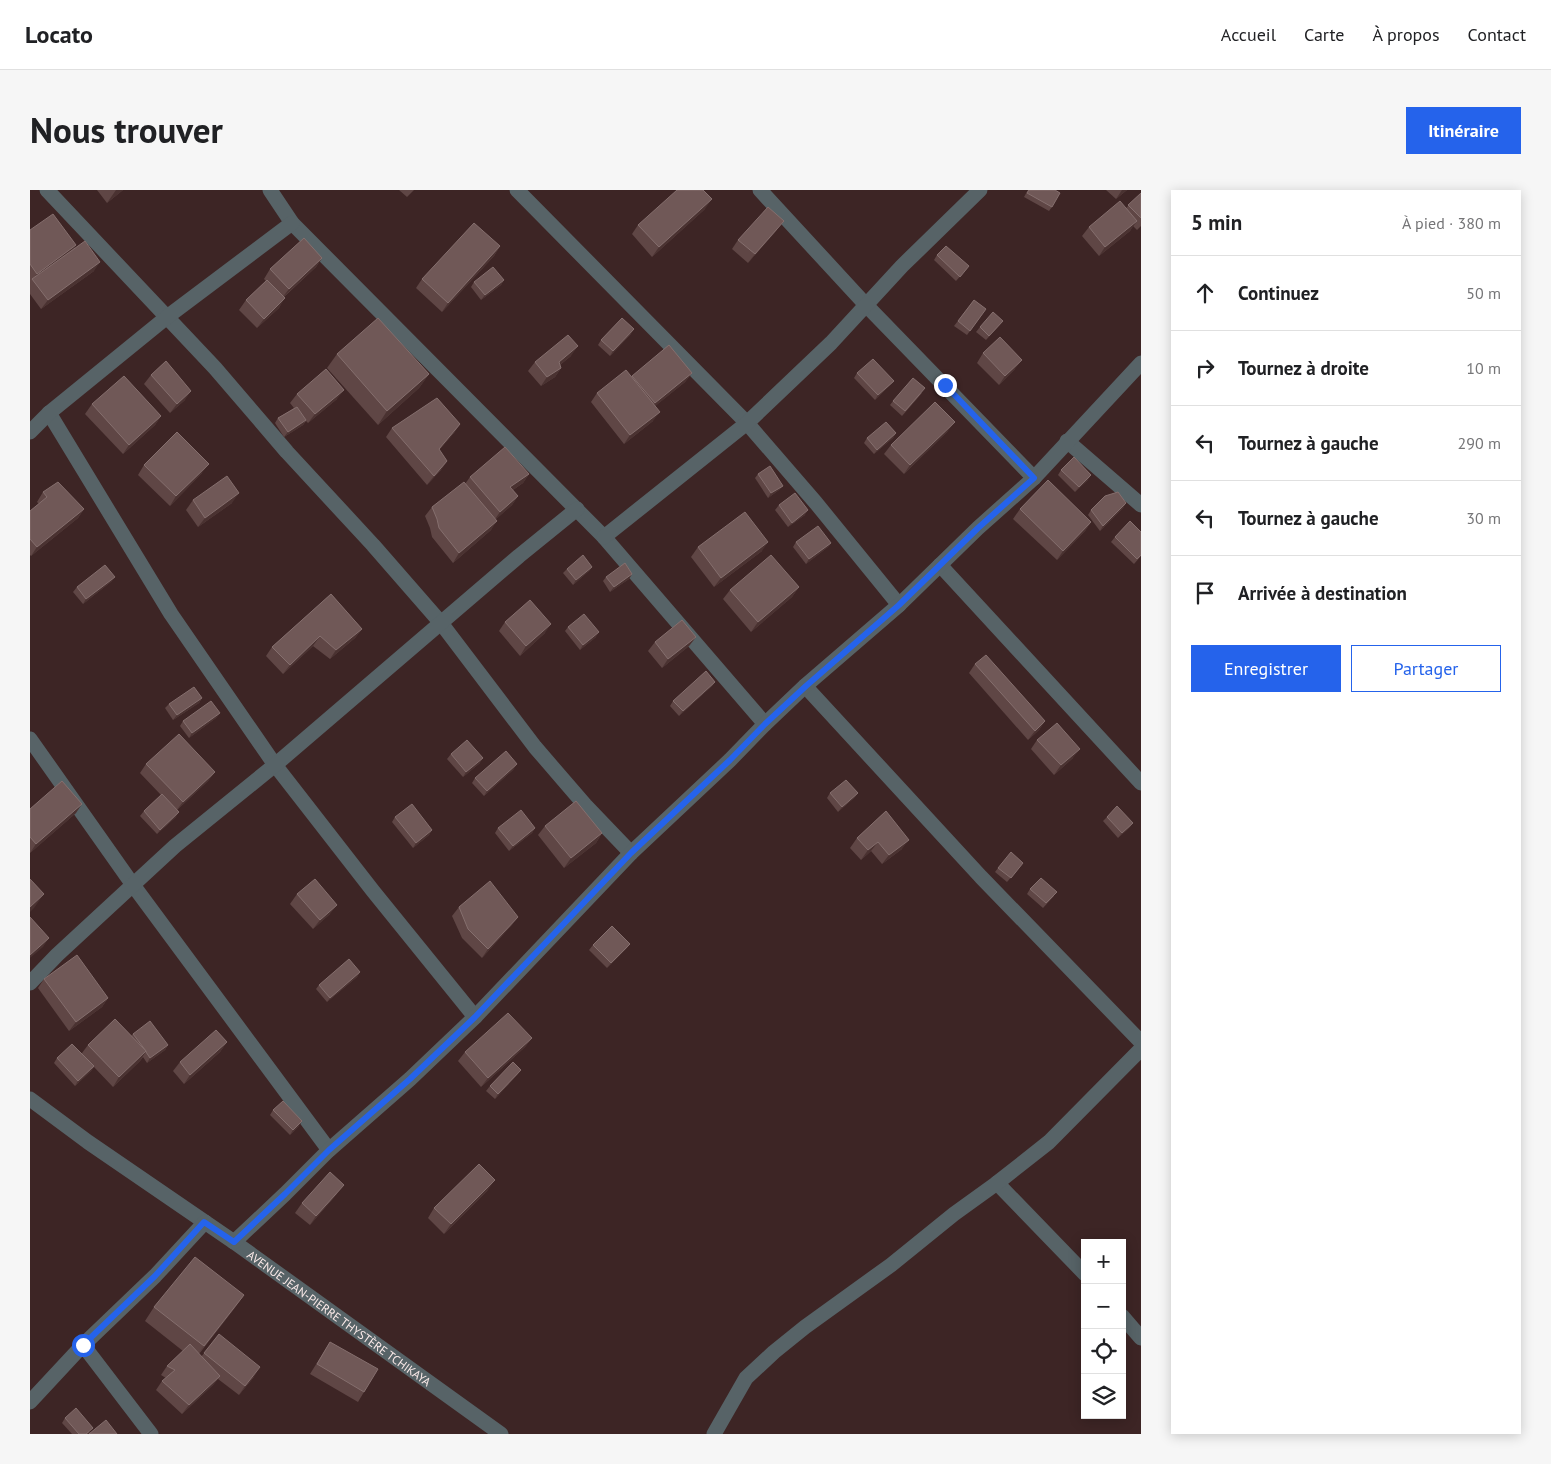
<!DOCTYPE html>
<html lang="fr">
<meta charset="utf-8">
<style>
body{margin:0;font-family:"PT Sans",sans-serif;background:#f6f6f6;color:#202124}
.controls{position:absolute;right:15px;bottom:15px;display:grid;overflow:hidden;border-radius:0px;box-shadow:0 2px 12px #0003}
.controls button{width:45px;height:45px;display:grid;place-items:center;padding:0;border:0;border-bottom:1px solid #e0e0e0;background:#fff;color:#202124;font:25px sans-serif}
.stop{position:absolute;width:15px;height:15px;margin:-11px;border:4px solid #2563eb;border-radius:50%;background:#fff}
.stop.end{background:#2563eb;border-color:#fff;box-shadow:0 1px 5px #0008}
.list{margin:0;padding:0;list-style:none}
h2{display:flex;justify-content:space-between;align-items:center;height:65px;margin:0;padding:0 20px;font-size:21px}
h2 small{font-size:16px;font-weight:400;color:#757577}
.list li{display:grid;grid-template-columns:32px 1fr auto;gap:15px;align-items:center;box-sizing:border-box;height:75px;padding:0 20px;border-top:1px solid #e0e0e0}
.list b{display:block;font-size:19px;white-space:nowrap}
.list em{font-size:16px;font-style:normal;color:#757577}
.actions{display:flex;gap:10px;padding:15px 20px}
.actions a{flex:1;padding:11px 0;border:1px solid #2563eb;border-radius:0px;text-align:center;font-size:18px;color:#2563eb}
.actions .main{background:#2563eb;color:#fff}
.icon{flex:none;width:28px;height:28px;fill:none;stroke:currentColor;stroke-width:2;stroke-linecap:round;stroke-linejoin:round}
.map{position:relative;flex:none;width:1111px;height:1244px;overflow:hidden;border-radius:0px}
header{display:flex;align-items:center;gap:30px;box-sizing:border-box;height:70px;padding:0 25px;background:#fff;border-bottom:1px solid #e0e0e0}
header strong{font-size:24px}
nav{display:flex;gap:28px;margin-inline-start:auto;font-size:18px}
.intro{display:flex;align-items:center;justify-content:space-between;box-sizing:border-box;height:120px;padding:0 30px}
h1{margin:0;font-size:35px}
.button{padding:12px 22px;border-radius:0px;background:#2563eb;color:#fff;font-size:18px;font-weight:700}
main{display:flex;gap:30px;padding:0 30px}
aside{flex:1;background:#fff;border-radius:0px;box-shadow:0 2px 12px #0003}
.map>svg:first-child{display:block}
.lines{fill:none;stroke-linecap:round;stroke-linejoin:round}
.minor{stroke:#576367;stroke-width:15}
.wall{fill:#5f4645}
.shaded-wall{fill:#4a3231}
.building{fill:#705857;stroke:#856f6e}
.route{stroke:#2563eb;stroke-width:6}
.labels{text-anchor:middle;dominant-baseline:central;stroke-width:4.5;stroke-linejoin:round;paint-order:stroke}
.street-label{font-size:12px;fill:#fbeae9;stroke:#1c1211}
</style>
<header>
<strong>Locato</strong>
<nav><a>Accueil</a><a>Carte</a><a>À propos</a><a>Contact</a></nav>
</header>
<div class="intro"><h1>Nous trouver</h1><a class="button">Itinéraire</a></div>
<main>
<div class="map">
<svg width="1111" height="1244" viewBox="0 0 1111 1244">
<rect width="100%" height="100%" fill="#3d2525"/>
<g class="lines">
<!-- minor -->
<g class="minor">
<path d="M17,0L185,178L257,262L343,355L411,433L505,557L555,615L601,663"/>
<path d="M240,0L262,33L574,347L735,534"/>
<path d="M487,0L717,233L786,313L869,415"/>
<path d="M730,0L836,115L1004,288"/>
<path d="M19,223L141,424L245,575L343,701L445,827"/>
<path d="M0,242L19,223L137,127L262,33"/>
<path d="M1037,251L1111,315"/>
<path d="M574,347L717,233L801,153L872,76L950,0"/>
<path d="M910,375L1111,593"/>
<path d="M775,496L951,687L1111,852"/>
<path d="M0,549L103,695L299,960"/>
<path d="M0,793L27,765L145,656L245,575L489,366L547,319"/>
<path id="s1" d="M0,909L58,952L204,1052L471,1244"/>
<path d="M967,993L1055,1084"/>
<path d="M204,1052L255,1004L299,960L380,889L445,827L601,663L700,570L735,534L775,496L869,415L948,338L1004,288L1111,173"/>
<path d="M1092,1126L1111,1148"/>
<path d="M53,1155L121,1244"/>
<path d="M0,1212L53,1155L125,1086L175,1032"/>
<path d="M684,1244L716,1188L744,1162L775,1137L861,1075L924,1024L967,993L1019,952L1111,859"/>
</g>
</g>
<!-- wall -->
<g class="wall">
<path d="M67,0H93L77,13Z"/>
<path d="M369,0H384L377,7Z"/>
<path d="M998,0H1025L1022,17L1019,21L994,7Z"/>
<path d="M1076,0H1097L1086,9Z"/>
<path d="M1111,3V36L1107,40L1103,36L1100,41L1069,66L1052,46L1059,37L1096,18Z"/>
<path d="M675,19L622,67L602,44L608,35Z"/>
<path d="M0,40L46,55L43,60L64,81L11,119L0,104Z"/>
<path d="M747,40L718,73L702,59L708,50Z"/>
<path d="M470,56L464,66L412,122L386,98L392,89Z"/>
<path d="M907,65L939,76L926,91L904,70Z"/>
<path d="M292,68L286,77L254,107L249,118L227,138L209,120L216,110L236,91L234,89L240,79Z"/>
<path d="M474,90L471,95L451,110L441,97L444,92Z"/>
<path d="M944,110L956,119L937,145L924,136Z"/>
<path d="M973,131L956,150L946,142L950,137Z"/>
<path d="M601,144L580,166L568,155L571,150Z"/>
<path d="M953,163L985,179L969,195L947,173Z"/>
<path d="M307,164L399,184L389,198L348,235L297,178Z"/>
<path d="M541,166L530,175L531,178L525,187L511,196L498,181L505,172Z"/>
<path d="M662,183L655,192L625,216L623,231L594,254L561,212L567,203L602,186Z"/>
<path d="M827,183L864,191L845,210L824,188Z"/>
<path d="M121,185L155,210L140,223L114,194Z"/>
<path d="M892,203L872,226L860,215L863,211Z"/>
<path d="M267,204L307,209L278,233L276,231L273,235L254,247L245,233L248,228L264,218L260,213Z"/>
<path d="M62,214L131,226L125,235L93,264L55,224Z"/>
<path d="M430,234L424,243L409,260L417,271L411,280L397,295L356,247L362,238Z"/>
<path d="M918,241L874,284L854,264L861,255Z"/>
<path d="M866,243L863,248L844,264L834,253L837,248Z"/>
<path d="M114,275L172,283L140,316L108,285Z"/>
<path d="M1031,280L1058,290L1045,302L1028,285Z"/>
<path d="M499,284L493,293L483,300L488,306L482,315L466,329L461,340L423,373L402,347L400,338L395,326L402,317L435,294L440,287Z"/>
<path d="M728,284L753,296L749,300L738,308L725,288Z"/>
<path d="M13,302L54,319L48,328L1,366L0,365V321L9,314L7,312Z"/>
<path d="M163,310L202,313L168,337L156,320Z"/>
<path d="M1096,313L1093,318L1070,341L1058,325L1061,320Z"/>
<path d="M749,315L775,325L758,337L745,320Z"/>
<path d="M990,319L1061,332L1055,341L1027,370L983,329Z"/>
<path d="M1085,347L1111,366L1104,374L1081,352Z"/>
<path d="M766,352L801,353L798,357L776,374L763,357Z"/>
<path d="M668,357L732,361L684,397L661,367Z"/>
<path d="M562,377L559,381L543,395L533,383L537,379Z"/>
<path d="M602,384L599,389L580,402L573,391L576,387Z"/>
<path d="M82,391L53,414L43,402L47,397Z"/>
<path d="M769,397L762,407L721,442L693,409L700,400Z"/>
<path d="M301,404L332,439L325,448L300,469L283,456L253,484L236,466L242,457Z"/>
<path d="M475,432L515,443L490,466L469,441Z"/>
<path d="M538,437L566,447L550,460L535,441Z"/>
<path d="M666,447L659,456L632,478L618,461L625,452Z"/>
<path d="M945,474L1015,531L1009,540L998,550L939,483Z"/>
<path d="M685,492L682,496L649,526L640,516L643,511Z"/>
<path d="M172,508L169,513L143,530L135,518L139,514Z"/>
<path d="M190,523L186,528L159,548L150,536L153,531Z"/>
<path d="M1007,550L1043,568L1024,585L1001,559Z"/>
<path d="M421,564L450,573L433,587L417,569Z"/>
<path d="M116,574L185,582L178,591L147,620L146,627L127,644L110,626L114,621L131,605L110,583Z"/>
<path d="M484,579L454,606L442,593L445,588Z"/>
<path d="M800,603H828L824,608L808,622L797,608Z"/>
<path d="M0,619L46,623L0,663Z"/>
<path d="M856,621L872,659L852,674L841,661L831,670L820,658L827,648Z"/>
<path d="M365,627L402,640L399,645L383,658L362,632Z"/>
<path d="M1077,627L1103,633L1099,638L1088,648L1073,631Z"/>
<path d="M515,636L572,643L566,653L534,678L508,645Z"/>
<path d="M468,638H505L502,643L479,661L465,643Z"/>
<path d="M990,677L977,692L965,682L968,678Z"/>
<path d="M1000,699L1024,706L1013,718L997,704Z"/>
<path d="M267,704L300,724L283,739L260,714Z"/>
<path d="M429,717L488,727L481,736L452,768L432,748L422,726Z"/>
<path d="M600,754L596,759L577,778L559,760L563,755Z"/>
<path d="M330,782L327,787L297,812L286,799L289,795Z"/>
<path d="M14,789L78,808L72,817L39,841L8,798Z"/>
<path d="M103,844L138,855L135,860L117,873L113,867L110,871L83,897L64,877L61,881L45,896L24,873L27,868L52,863L58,855L101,846Z"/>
<path d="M502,848L495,857L451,897L428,871L435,862Z"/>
<path d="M197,852L190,862L154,894L143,881L150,872Z"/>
<path d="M488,884L465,909L456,901L460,896Z"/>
<path d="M243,920L269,936L260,945L240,925Z"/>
<path d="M458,1000L414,1044L398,1028L404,1018Z"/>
<path d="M307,1004L280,1035L265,1023L272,1013Z"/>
<path d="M214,1105L204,1119L169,1164L171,1167L189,1144L224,1187L209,1205L188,1189L183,1195L152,1224L126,1200L132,1191L136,1188L131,1185L137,1176L153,1161L115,1131L124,1117Z"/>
<path d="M300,1152L334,1202L328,1212L280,1184Z"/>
<path d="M35,1228L60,1242L58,1244H42L32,1233Z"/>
</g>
<!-- shaded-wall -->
<g class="shaded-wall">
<path d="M86,0H93L77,13Z"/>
<path d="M1092,0H1097L1086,9Z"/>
<path d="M682,9L675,19L622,67L629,57Z"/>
<path d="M754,31L747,40L718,73L725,64Z"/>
<path d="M1107,31L1100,41L1069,66L1075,57Z"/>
<path d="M46,55L40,64L3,90L7,84Z"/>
<path d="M470,56L464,66L412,122L418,113Z"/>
<path d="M292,68L286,77L252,108L259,99Z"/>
<path d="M70,72L64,81L11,119L18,110Z"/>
<path d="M474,90L471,95L451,110L455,105Z"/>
<path d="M255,108L249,118L227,138L234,129Z"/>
<path d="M604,139L601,144L580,166L583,161Z"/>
<path d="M548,156L541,166L522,181L529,172Z"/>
<path d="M992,170L985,179L969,195L975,186Z"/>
<path d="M531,178L525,187L511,196L517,187Z"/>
<path d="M662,183L655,192L618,222L625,213Z"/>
<path d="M399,184L389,198L348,235L357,221Z"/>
<path d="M864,191L845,210L848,205Z"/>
<path d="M314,200L307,209L278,233L285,224Z"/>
<path d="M161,201L155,210L140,223L147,214Z"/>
<path d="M630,222L623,231L594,254L600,245Z"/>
<path d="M131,226L125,235L93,264L99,255Z"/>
<path d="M276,230L273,235L254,247L258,242Z"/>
<path d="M925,232L918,241L874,284L880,275Z"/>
<path d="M430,234L424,243L402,269L409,259Z"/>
<path d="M866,243L863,248L844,264L847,260Z"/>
<path d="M417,271L411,280L397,295L404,286Z"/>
<path d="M179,274L172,283L140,316L146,306Z"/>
<path d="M499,284L493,293L474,306L480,297Z"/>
<path d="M1061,285L1058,290L1045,302L1049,297Z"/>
<path d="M753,296L749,300L738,308L741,303Z"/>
<path d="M209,303L202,313L168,337L175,328Z"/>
<path d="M488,306L482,315L463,332L470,322Z"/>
<path d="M1096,313L1093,318L1070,341L1073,336Z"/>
<path d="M54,319L48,328L1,366L7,357Z"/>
<path d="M778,320L775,325L758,337L762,333Z"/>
<path d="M467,331L461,340L423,373L429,363Z"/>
<path d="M1061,332L1055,341L1027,370L1033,361Z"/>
<path d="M738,352L732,361L684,397L691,388Z"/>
<path d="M801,353L798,357L776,374L779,369Z"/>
<path d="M562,377L559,381L543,395L546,390Z"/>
<path d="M602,384L599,389L580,402L584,397Z"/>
<path d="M85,387L82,391L53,414L56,409Z"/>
<path d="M769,397L762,407L721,442L728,432Z"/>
<path d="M521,434L515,443L490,466L496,456Z"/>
<path d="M332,439L325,448L300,469L306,460Z"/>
<path d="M569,442L566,447L550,460L553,455Z"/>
<path d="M290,446L283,456L253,484L260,475Z"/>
<path d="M666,447L659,456L632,478L638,469Z"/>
<path d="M685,492L682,496L649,526L653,521Z"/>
<path d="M172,508L169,513L143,530L147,525Z"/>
<path d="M190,523L186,528L159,548L162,543Z"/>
<path d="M1015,531L1009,540L998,550L1005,541Z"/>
<path d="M1050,559L1043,568L1024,585L1031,575Z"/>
<path d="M453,568L450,573L433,587L436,582Z"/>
<path d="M487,574L484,579L454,606L457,601Z"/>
<path d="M185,582L178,591L146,621L153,612Z"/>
<path d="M828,603L824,608L808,622L812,617Z"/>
<path d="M52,614L46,623L0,663L6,654Z"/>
<path d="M149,622L146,627L127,644L130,640Z"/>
<path d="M1103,633L1099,638L1088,648L1092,643Z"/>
<path d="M505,638L502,643L479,661L483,656Z"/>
<path d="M402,640L399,645L383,658L386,653Z"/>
<path d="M572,643L566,653L534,678L541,668Z"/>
<path d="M879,650L872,659L852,674L859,665Z"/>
<path d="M848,652L841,661L831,670L838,660Z"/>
<path d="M14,704L4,718L0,722V717Z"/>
<path d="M307,715L300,724L283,739L290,730Z"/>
<path d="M488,727L481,736L452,768L458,759Z"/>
<path d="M19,748L13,757L0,768V765Z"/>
<path d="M600,754L596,759L577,778L581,773Z"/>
<path d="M330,782L327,787L297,812L300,808Z"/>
<path d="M78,808L72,817L39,841L46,832Z"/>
<path d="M502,848L495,857L451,897L458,888Z"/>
<path d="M197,852L190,862L154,894L160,885Z"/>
<path d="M138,855L135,860L117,873L120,868Z"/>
<path d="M116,861L110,871L83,897L89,887Z"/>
<path d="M64,876L61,881L45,896L48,891Z"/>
<path d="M491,880L488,884L465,909L468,904Z"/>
<path d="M272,931L269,936L260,945L263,940Z"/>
<path d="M465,990L458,1000L414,1044L421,1034Z"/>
<path d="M314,995L307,1004L280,1035L286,1026Z"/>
<path d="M214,1105L204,1119L164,1169L174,1156Z"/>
<path d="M230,1177L224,1187L209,1205L215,1196Z"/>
<path d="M190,1186L183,1195L152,1224L159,1215Z"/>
</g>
<!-- building -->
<g class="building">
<path d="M647,0H673L682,9L629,57L608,35Z"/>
<path d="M999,0H1025L1030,3L1022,17L997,3Z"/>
<path d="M1111,3V28L1098,15Z"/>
<path d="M1090,11L1107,31L1075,57L1059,37Z"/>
<path d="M738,17L754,31L725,64L708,50Z"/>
<path d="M23,24L46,55L7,84L0,74V40Z"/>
<path d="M444,33L470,56L418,113L392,89Z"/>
<path d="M274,48L292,68L259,99L240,79Z"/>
<path d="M55,51L70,72L18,110L2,89Z"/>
<path d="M916,56L939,76L930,87L907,65Z"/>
<path d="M463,77L474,90L455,105L444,92Z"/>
<path d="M237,90L255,108L234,129L216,110Z"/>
<path d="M944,110L956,119L940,141L928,131Z"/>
<path d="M963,122L973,131L959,146L950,137Z"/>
<path d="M348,128L399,184L357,221L307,164Z"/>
<path d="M592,128L604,139L583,161L571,150Z"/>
<path d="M538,145L548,156L529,172L531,178L517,187L505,172Z"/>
<path d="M970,147L992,170L975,186L953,163Z"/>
<path d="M639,155L662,183L625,213L602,186Z"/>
<path d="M843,169L864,191L848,205L827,183Z"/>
<path d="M136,171L161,201L147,214L121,185Z"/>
<path d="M296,179L314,200L285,224L267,204Z"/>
<path d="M596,180L630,222L600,245L567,203Z"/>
<path d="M94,186L131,226L99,255L62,214Z"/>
<path d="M883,188L895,198L875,221L863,211Z"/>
<path d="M407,208L430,234L409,259L417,271L404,286L362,238Z"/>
<path d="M905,212L925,232L880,275L861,255Z"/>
<path d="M267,217L276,230L258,242L248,228Z"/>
<path d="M856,232L866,243L847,260L837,248Z"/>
<path d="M147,242L179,274L146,306L114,275Z"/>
<path d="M475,257L499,284L480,297L488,306L470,322L440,287Z"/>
<path d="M1044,267L1061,285L1049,297L1031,280Z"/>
<path d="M740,276L753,296L741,303L728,284Z"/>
<path d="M197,286L209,303L175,328L163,310Z"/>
<path d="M1018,290L1061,332L1033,361L990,319Z"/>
<path d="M28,292L54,319L7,357L0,349V321L17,307L13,302Z"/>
<path d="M434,292L467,331L429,363L409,338L407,329L402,317Z"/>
<path d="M1088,302L1096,313L1073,336L1061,320L1075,306Z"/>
<path d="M765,303L778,320L762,333L749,315Z"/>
<path d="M715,322L738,352L691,388L668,357Z"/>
<path d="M1100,331L1111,342V365L1107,369L1085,347Z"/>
<path d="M788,336L801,353L779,369L766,352Z"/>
<path d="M553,365L562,377L546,390L537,379Z"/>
<path d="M741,365L769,397L728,432L700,400Z"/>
<path d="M595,373L602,384L584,397L576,387Z"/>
<path d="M75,375L85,387L56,409L47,397Z"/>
<path d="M301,404L332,439L306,460L290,446L260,475L242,457Z"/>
<path d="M500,410L521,434L496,456L475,432Z"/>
<path d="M554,424L569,442L553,455L538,437Z"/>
<path d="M652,430L666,447L638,469L625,452Z"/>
<path d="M956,465L1015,531L1005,541L945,474Z"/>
<path d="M676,481L685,492L653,521L643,511Z"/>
<path d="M164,497L172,508L147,525L139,514Z"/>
<path d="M181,511L190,523L162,543L153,531Z"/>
<path d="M1027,533L1050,559L1031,575L1007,550Z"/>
<path d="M149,544L185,582L153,612L116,574Z"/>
<path d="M437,550L453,568L436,582L421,564Z"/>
<path d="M476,561L487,574L457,601L445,588Z"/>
<path d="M816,590L828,603L812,617L800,603Z"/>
<path d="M32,591L52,614L6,654L0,647V619Z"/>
<path d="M132,604L149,622L130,640L114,621Z"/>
<path d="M546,611L572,643L541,668L515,636Z"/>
<path d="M382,614L402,640L386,653L365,627Z"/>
<path d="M1087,616L1103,633L1092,643L1077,627Z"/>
<path d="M491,620L505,638L483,656L468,638Z"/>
<path d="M856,621L879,650L859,665L848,652L838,660L827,648Z"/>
<path d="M981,662L993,673L981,688L968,678Z"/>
<path d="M1011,688L1027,702L1016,713L1000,699Z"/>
<path d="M0,689L14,704L0,717Z"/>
<path d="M285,689L307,715L290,730L267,704Z"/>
<path d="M460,691L488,727L458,759L438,739L429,717Z"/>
<path d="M0,727L19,748L0,765Z"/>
<path d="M582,736L600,754L581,773L563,755Z"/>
<path d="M47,765L78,808L46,832L14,789Z"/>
<path d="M319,769L330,782L300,808L289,795Z"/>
<path d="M478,823L502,848L458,888L435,862Z"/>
<path d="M85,829L116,861L89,887L58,855Z"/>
<path d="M120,831L138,855L120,868L116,862V861L103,844Z"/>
<path d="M186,840L197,852L160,885L150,872Z"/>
<path d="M42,854L64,876L48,891L27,868Z"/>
<path d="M483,872L491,880L468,904L460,896Z"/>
<path d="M253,911L272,931L263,940L243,920Z"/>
<path d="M449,974L465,990L421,1034L404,1018Z"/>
<path d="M300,982L314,995L286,1026L272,1013Z"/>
<path d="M165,1067L214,1105L174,1156L124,1117Z"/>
<path d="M189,1144L230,1177L215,1196L174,1163Z"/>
<path d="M300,1152L348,1179L334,1202L287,1174Z"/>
<path d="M160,1154L190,1186L159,1215L132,1191L145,1180L137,1176Z"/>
<path d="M46,1218L63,1238L56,1244H49L35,1228Z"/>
<path d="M76,1230L87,1244H59Z"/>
</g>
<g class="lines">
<!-- route -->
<path class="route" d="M53,1155L125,1086L174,1032L204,1052L255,1004L299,960L380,889L445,827L601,663L700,570L735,534L776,496L869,415L948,338L1004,288L915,195"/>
</g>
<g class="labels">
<!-- street labels -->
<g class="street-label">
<text stroke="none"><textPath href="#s1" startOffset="379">AVENUE JEAN-PIERRE THYSTÈRE TCHIKAYA</textPath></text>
</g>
</g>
</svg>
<div class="controls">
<button>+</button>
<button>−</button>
<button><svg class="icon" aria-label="locate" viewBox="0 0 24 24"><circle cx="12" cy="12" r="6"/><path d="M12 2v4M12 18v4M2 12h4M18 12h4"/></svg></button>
<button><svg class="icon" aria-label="layers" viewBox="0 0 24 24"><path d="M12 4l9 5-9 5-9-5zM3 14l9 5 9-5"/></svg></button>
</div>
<div class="stop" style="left:53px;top:1155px"></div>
<div class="stop end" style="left:915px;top:195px"></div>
</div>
<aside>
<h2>5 min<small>À pied · 380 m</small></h2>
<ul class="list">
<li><svg class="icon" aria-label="ahead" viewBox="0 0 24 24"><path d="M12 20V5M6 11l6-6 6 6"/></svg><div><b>Continuez</b></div><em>50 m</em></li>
<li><svg class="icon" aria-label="right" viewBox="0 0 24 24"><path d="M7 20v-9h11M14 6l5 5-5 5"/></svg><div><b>Tournez à droite</b></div><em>10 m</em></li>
<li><svg class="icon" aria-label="left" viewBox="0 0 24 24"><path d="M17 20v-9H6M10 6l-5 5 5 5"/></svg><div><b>Tournez à gauche</b></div><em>290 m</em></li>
<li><svg class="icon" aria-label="left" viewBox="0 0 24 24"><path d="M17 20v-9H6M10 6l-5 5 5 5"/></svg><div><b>Tournez à gauche</b></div><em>30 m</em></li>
<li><svg class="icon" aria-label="arrive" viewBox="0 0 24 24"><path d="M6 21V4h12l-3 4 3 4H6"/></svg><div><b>Arrivée à destination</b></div></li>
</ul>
<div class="actions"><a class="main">Enregistrer</a><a>Partager</a></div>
</aside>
</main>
